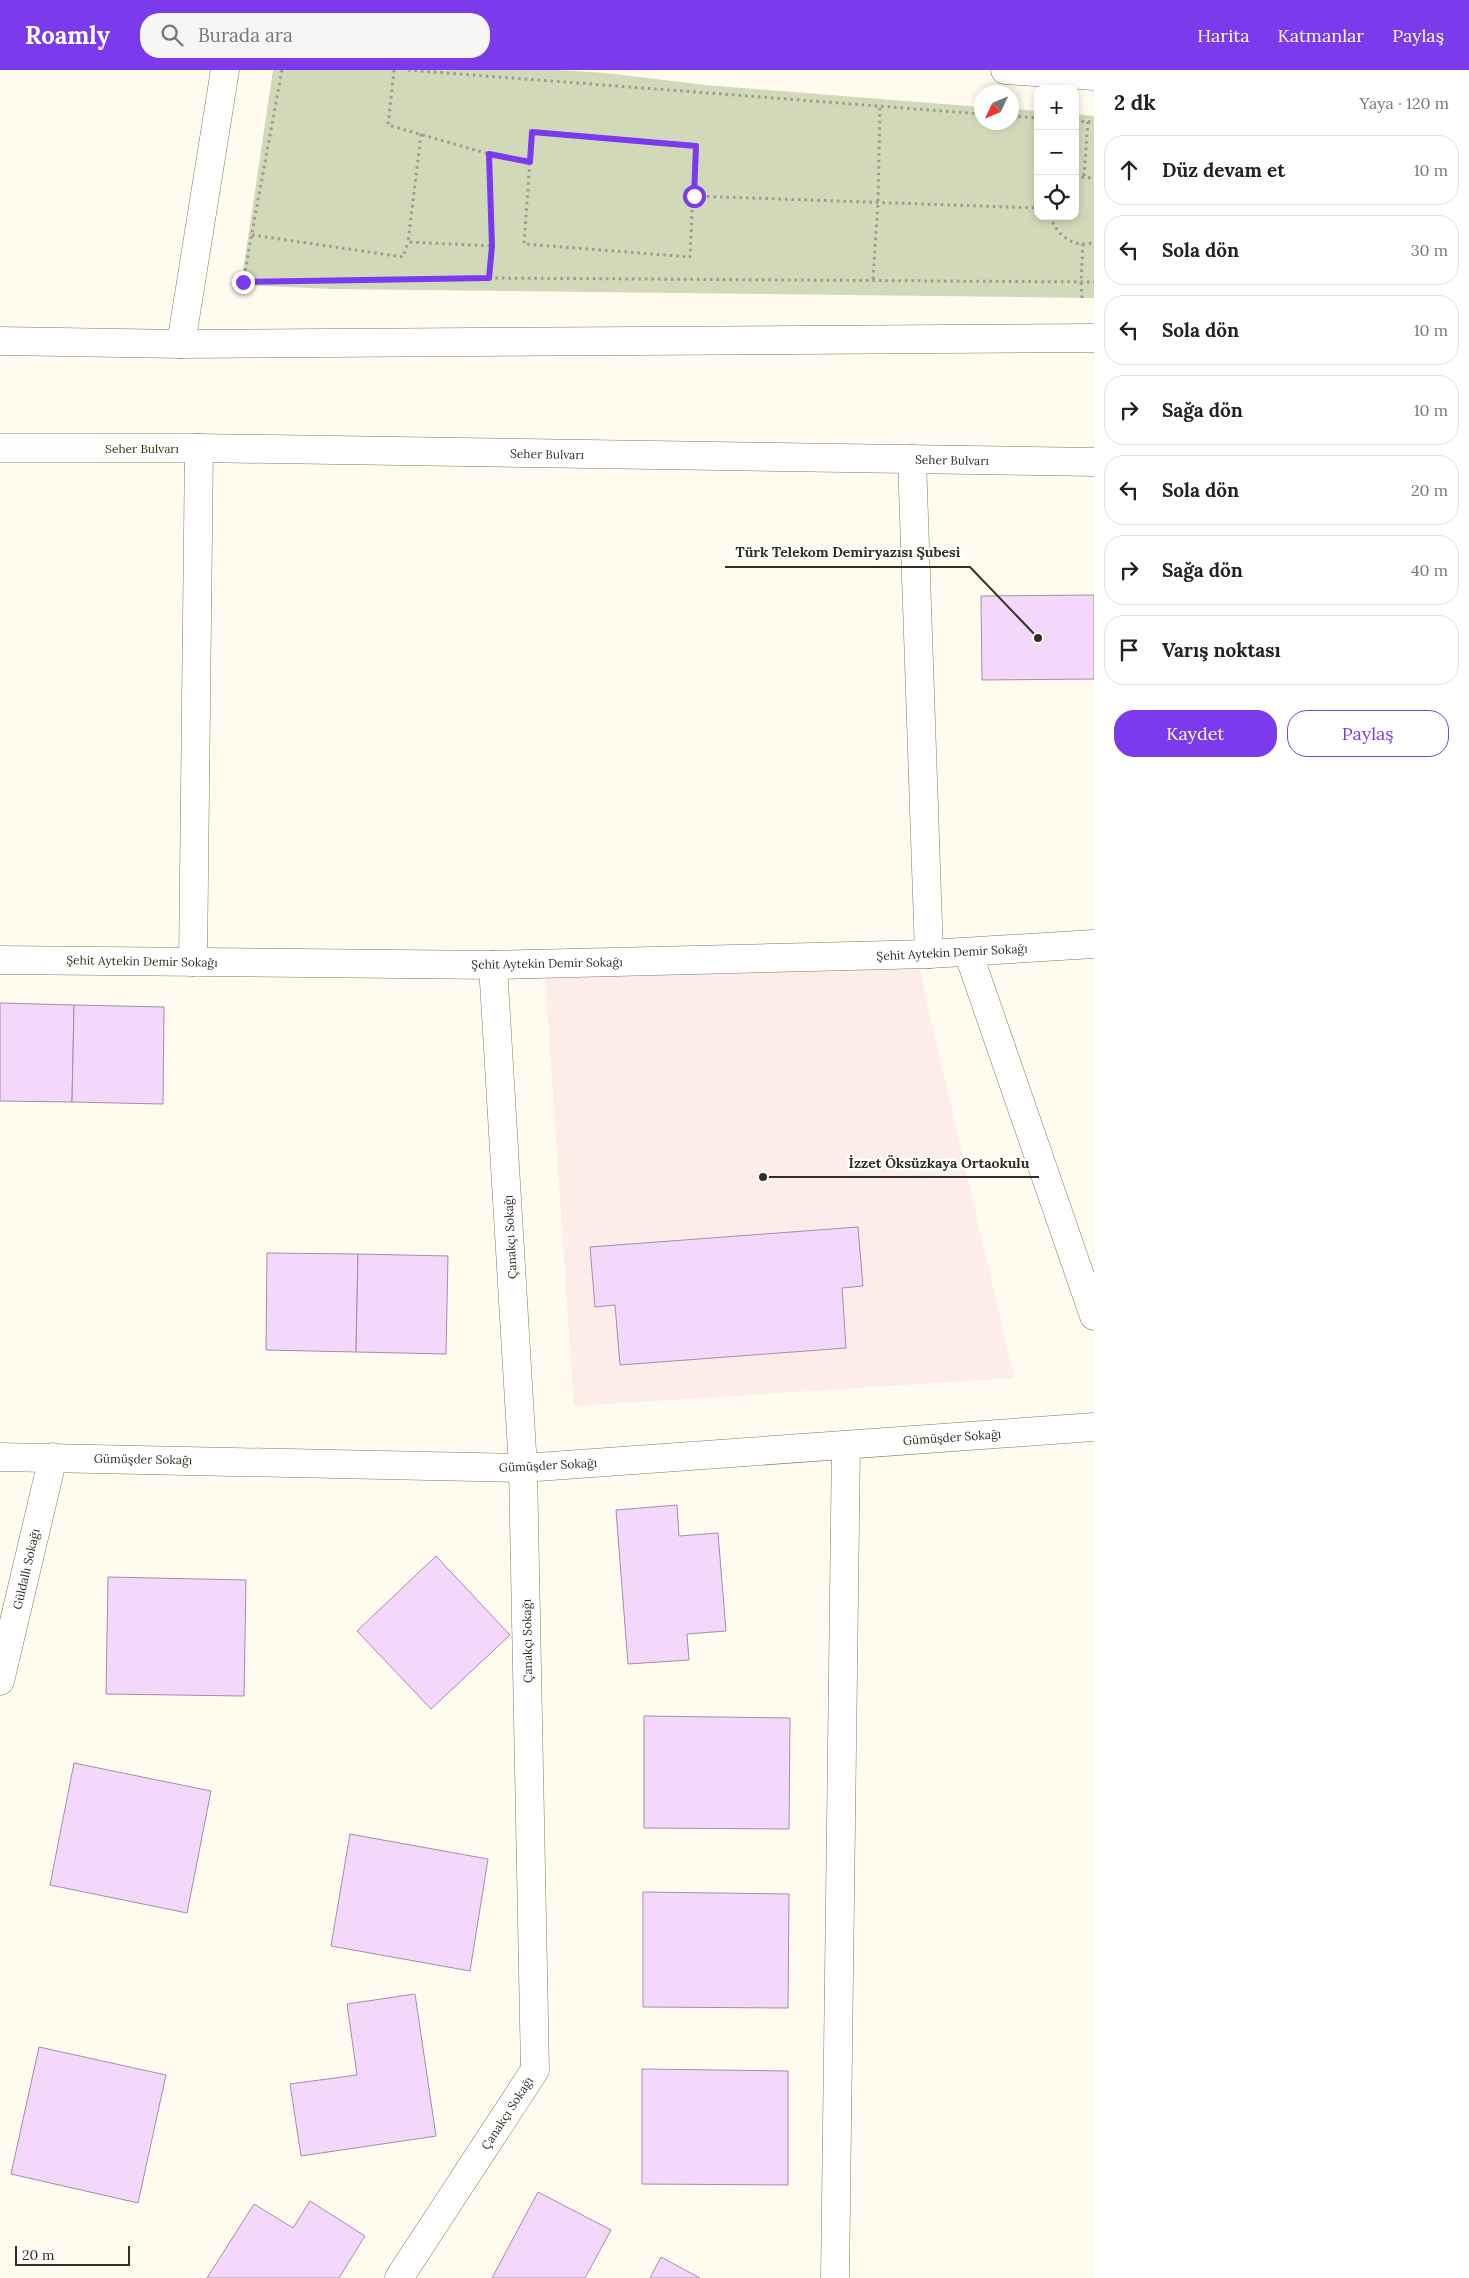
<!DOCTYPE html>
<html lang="tr">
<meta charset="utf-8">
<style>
body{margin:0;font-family:Lora,serif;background:#f6f6f6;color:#222}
.controls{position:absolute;right:15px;top:15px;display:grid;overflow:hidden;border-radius:10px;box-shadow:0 2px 8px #0003}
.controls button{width:45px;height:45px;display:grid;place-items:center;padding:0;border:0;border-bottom:1px solid #e0e0e0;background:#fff;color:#222;font:25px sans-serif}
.compass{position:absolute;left:974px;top:15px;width:45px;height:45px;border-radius:50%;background:#fff;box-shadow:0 2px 8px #0003;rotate:226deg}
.scale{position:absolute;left:15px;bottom:12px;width:115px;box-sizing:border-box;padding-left:5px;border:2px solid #322f22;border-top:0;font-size:14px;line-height:18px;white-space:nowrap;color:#322f22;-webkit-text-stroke:4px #fff;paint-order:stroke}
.stop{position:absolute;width:15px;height:15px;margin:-11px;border:4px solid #7c3aed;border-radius:50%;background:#fff}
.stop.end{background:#7c3aed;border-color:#fff;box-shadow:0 1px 5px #0008}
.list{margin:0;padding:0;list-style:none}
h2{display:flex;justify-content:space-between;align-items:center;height:65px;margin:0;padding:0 20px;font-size:21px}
h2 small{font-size:16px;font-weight:400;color:#767676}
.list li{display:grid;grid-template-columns:32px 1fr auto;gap:15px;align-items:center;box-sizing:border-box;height:70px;margin:0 10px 10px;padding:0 10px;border:1px solid #e0e0e0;border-radius:20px}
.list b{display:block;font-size:19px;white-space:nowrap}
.list em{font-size:16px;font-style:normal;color:#767676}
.actions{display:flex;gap:10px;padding:15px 20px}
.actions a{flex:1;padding:11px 0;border:1px solid #7c3aed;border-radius:20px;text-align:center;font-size:18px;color:#7c3aed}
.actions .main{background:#7c3aed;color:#fff}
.icon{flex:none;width:28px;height:28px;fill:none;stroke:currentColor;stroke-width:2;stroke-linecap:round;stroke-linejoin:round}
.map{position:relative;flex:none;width:1094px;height:2208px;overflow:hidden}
header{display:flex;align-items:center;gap:30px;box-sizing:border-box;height:70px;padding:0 25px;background:#7c3aed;color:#fff}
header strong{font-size:24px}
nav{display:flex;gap:28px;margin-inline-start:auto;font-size:18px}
.search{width:350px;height:45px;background:#f6f6f6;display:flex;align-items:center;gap:12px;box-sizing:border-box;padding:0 18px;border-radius:20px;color:#767676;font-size:19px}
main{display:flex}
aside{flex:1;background:#fff}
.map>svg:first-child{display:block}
.education{fill:#fdedea}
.green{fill:#d2d9b9}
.building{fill:#f4d8fc;stroke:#a28ea8}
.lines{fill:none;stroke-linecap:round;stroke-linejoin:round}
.minor-casing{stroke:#827a5c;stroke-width:29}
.secondary-casing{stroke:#827a5c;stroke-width:29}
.path{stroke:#9e9a8d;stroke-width:3;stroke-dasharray:2.5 4;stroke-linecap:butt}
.minor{stroke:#fff;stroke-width:28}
.secondary{stroke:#fff;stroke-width:28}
.route{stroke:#7c3aed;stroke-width:6}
.labels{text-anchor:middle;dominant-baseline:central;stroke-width:4.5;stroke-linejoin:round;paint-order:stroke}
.street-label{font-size:12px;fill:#322f22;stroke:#fff}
.leader{fill:none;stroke:#322f22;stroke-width:2}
.callout-dot{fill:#322f22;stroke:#fff;stroke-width:2}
.callout-label{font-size:14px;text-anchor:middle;font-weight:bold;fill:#322f22;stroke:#fff;stroke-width:4.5;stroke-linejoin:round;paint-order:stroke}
</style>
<header>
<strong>Roamly</strong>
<div class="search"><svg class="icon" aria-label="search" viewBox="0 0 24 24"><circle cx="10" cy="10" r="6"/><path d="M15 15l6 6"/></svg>Burada ara</div>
<nav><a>Harita</a><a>Katmanlar</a><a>Paylaş</a></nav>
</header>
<main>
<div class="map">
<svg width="1094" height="2208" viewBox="0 0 1094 2208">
<rect width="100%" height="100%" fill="#fffbee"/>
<!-- education -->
<path class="education" d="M919,897L1014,1308L574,1336L545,905Z"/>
<!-- green -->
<path class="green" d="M273,0H558L606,3L705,15L981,37L982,52H1012V39L1038,41V146H1075V44L1094,46V228L332,219L241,215Z"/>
<!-- building -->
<g class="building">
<path d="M1094,525V609L982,610L981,526Z"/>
<path d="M0,933L74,935L72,1032L0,1031Z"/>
<path d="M74,935L164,937L163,1034L72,1032Z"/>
<path d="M858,1157L863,1216L842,1218L846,1278L620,1295L615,1235L595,1237L590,1177Z"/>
<path d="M267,1183L358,1184L356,1282L266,1280Z"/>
<path d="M358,1184L448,1186L446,1284L356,1282Z"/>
<path d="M677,1435L679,1466L718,1463L726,1561L687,1564L689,1590L628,1594L616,1440Z"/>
<path d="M436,1486L510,1565L431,1639L357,1561Z"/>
<path d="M108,1507L246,1510L244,1626L106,1624Z"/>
<path d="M644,1646L790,1648L789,1759L644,1758Z"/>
<path d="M74,1693L211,1721L187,1843L50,1815Z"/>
<path d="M350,1764L488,1789L470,1901L331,1876Z"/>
<path d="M643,1822L789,1824L788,1938L643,1937Z"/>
<path d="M415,1924L436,2066L301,2086L290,2014L357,2005L347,1934Z"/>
<path d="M39,1977L166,2005L138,2133L11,2104Z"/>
<path d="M642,1999L788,2001V2115L642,2114Z"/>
<path d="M538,2122L611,2160L585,2208H492Z"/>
<path d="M310,2131L365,2166L339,2208H207L254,2134L293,2158Z"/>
<path d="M661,2187L700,2208H650Z"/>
</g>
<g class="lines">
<defs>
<g id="minor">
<path d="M1005,0L1094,6"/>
<path d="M181,274L225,0"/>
<path d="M912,389L929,884"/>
<path d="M968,882L1094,1246"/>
<path d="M0,890L493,895L929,884L1094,874"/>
<path d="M193,892L199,378"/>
<path d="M0,1387L523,1398L1094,1357"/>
<path d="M0,1611L53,1387"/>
<path d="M399,2208L535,2000L523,1398L493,895"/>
<path d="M835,2208L846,1375"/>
</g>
<g id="secondary">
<path d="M0,271L181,274L1094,268"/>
<path d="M0,378H199L1094,392"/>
</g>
</defs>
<!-- minor casing -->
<use href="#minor" class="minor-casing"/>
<!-- secondary casing -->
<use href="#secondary" class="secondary-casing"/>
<!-- path -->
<g class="path">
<path d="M282,0L243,212L489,208L1094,212"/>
<path d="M394,0L388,55L489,84L492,176L489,208"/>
<path d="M408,0L982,44"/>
<path d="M1012,46L1038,48"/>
<path d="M1075,51L1094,52"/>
<path d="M532,62L695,76L690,187L524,174Z"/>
<path d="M421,64L408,172L492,176"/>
<path d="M489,84L530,93"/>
<path d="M1084,106L1088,52"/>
<path d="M1075,107L1094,108"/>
<path d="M694,126L1038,138"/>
<path d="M1050,146C1056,164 1074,180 1094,172"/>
<path d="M252,165L403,187L408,172"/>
<path d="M873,209L878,132L880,36"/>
<path d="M1082,228L1081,212L1083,173"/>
</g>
<!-- minor -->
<use href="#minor" class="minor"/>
<!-- secondary -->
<use href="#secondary" class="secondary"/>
</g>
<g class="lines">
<!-- route -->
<path class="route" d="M243,212L489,208L492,176L489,84L530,92L532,62L696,76L694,126"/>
</g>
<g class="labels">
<!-- street labels -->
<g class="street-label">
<text x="142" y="378">Seher Bulvarı</text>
<text transform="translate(547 384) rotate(1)">Seher Bulvarı</text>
<text transform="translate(952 390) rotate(1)">Seher Bulvarı</text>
<text transform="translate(952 882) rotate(-3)">Şehit Aytekin Demir Sokağı</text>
<text transform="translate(142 891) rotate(1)">Şehit Aytekin Demir Sokağı</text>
<text transform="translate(547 893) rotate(-1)">Şehit Aytekin Demir Sokağı</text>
<text transform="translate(510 1167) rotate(-93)">Çanakçı Sokağı</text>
<text transform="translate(952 1367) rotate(-4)">Gümüşder Sokağı</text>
<text transform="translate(143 1389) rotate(1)">Gümüşder Sokağı</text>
<text transform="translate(548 1395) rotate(-3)">Gümüşder Sokağı</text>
<text transform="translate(26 1499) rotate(-77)">Güldallı Sokağı</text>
<text transform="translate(527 1571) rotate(-91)">Çanakçı Sokağı</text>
<text transform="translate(507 2043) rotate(-57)">Çanakçı Sokağı</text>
</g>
</g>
<!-- callouts -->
<path class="leader" d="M1038 568L970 497H725M763 1107L839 1107H1039"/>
<g class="callout-dot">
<circle cx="1038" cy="568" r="5"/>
<circle cx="763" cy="1107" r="5"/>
</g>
<g class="callout-label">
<text x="848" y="487">Türk Telekom Demiryazısı Şubesi</text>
<text x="939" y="1098">İzzet Öksüzkaya Ortaokulu</text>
</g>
</svg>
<div class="controls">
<button>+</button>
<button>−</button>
<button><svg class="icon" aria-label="locate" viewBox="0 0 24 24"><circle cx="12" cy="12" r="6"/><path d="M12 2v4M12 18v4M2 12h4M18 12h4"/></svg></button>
</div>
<svg class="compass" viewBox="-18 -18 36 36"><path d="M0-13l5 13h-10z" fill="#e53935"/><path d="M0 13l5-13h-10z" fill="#767676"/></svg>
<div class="scale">20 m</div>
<div class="stop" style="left:694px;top:126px"></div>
<div class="stop end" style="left:243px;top:212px"></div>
</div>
<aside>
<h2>2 dk<small>Yaya · 120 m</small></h2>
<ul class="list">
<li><svg class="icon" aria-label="ahead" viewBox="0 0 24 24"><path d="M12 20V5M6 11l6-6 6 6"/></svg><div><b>Düz devam et</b></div><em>10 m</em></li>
<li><svg class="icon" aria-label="left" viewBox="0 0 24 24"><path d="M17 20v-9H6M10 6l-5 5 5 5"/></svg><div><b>Sola dön</b></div><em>30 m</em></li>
<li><svg class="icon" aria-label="left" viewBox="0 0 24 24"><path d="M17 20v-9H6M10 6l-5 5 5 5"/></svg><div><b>Sola dön</b></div><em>10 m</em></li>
<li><svg class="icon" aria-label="right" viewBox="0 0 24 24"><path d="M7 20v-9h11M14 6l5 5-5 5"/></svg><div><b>Sağa dön</b></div><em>10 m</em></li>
<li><svg class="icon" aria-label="left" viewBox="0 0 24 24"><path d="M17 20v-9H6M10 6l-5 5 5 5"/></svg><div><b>Sola dön</b></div><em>20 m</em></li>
<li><svg class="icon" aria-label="right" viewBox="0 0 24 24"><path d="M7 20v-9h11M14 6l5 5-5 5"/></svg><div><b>Sağa dön</b></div><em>40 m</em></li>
<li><svg class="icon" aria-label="arrive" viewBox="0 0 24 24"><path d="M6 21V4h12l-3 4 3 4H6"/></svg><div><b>Varış noktası</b></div></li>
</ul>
<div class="actions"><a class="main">Kaydet</a><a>Paylaş</a></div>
</aside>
</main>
